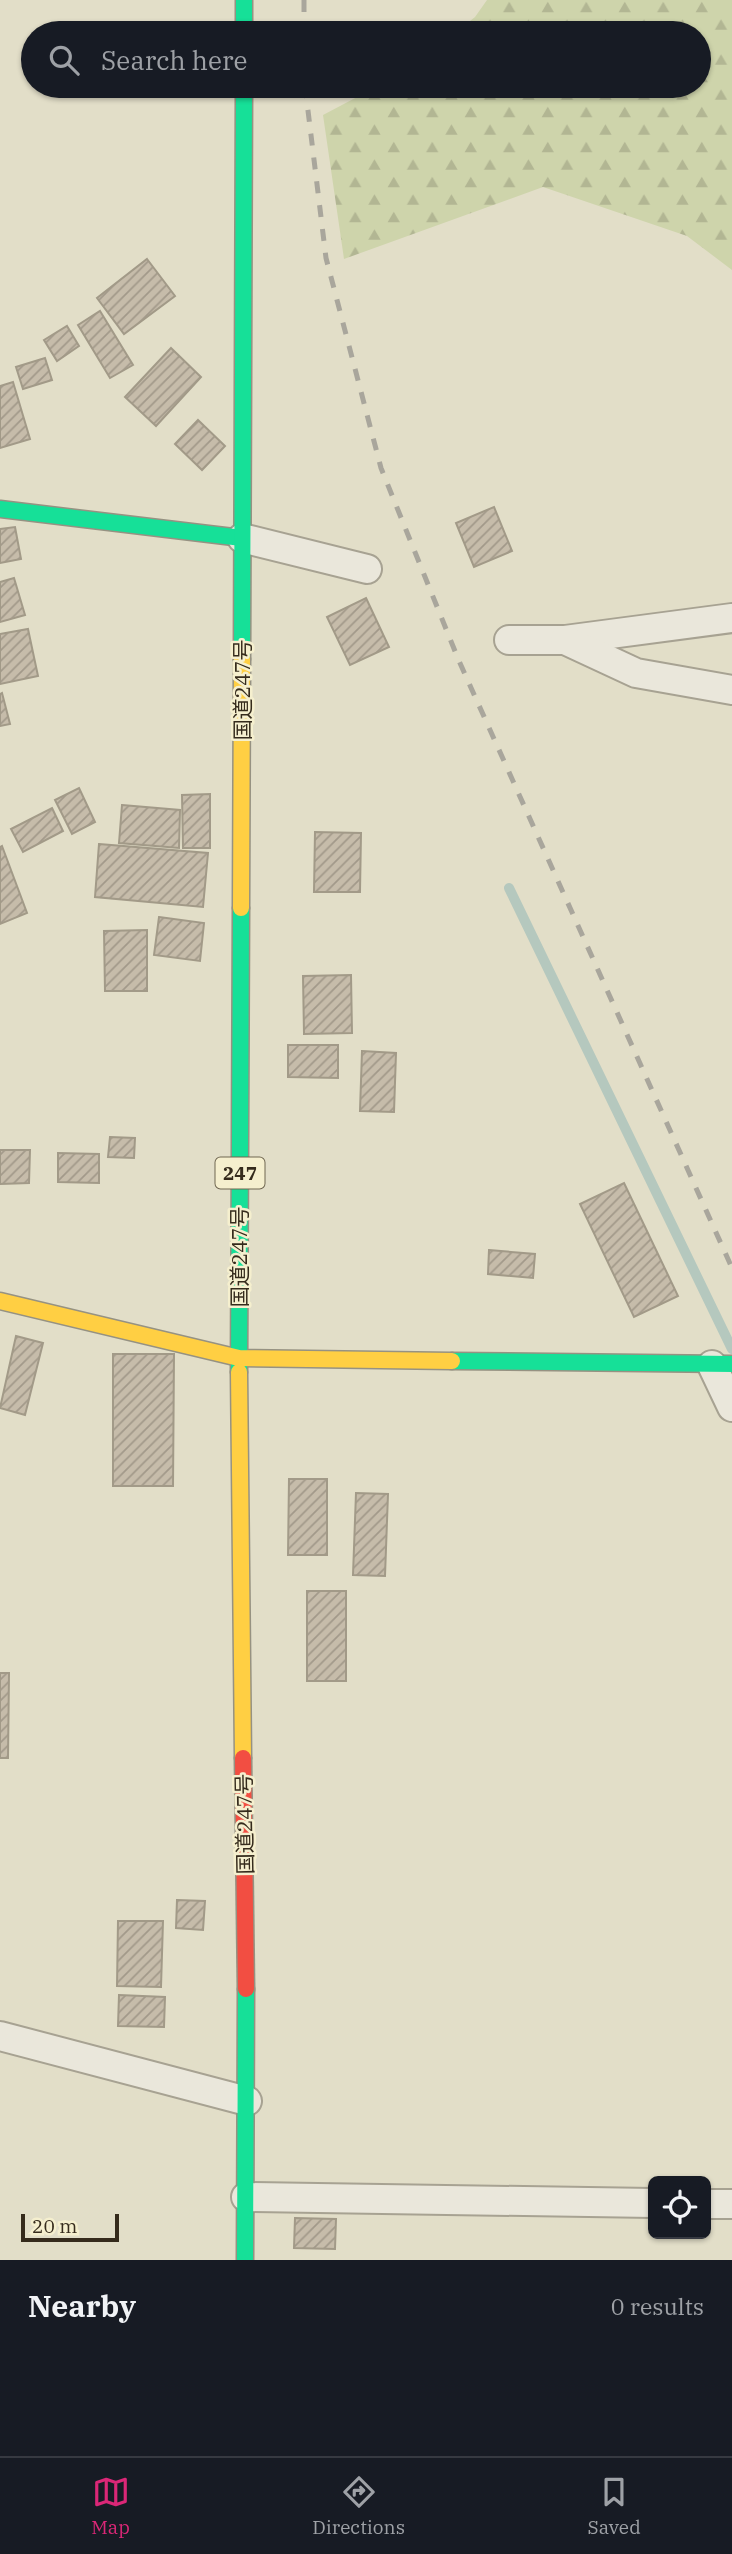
<!DOCTYPE html>
<meta charset="utf-8">
<style>
body{margin:0;font-family:"IBM Plex Serif","Noto Sans JP",serif;background:#20242c;color:#f1f3f6}
.controls{position:absolute;right:21px;bottom:21px;display:grid;overflow:hidden;border-radius:10px;box-shadow:0 2px 5px #0004}
.controls button{width:63px;height:63px;display:grid;place-items:center;padding:0;border:0;border-bottom:2px solid #363941;background:#171b24;color:#f1f3f6;font:35px sans-serif}
.scale{position:absolute;left:21px;bottom:18px;width:98px;box-sizing:border-box;padding-left:7px;border:4px solid #352b1c;border-top:0;font-size:19px;line-height:24px;white-space:nowrap;color:#352b1c;-webkit-text-stroke:5px #f5efce;paint-order:stroke}
.list{margin:0;padding:0;list-style:none}
h2{display:flex;justify-content:space-between;align-items:center;height:91px;margin:0;padding:0 28px;font-size:30px}
h2 small{font-size:23px;font-weight:400;color:#9ea1a6}
.icon{flex:none;width:38px;height:38px;fill:none;stroke:currentColor;stroke-width:2;stroke-linecap:round;stroke-linejoin:round}
.map{position:relative;flex:none;width:732px;height:2260px;overflow:hidden}
.search{position:absolute;background:#171b24;box-shadow:0 2px 5px #0004;left:21px;right:21px;top:21px;height:77px;display:flex;align-items:center;gap:18px;box-sizing:border-box;padding:0 24px;border-radius:38px;color:#9ea1a6;font-size:26px}
.sheet{height:196px;background:#171b24}
nav{display:flex;justify-content:space-around;align-items:center;box-sizing:border-box;height:98px;border-top:2px solid #363941;background:#171b24;font-size:19px;color:#9ea1a6}
nav a{display:grid;justify-items:center;gap:4px}
nav .on{color:#db2777}
.map>svg:first-child{display:block}
.forest{fill:url(#forest-firs)}
.lines{fill:none;stroke-linecap:round;stroke-linejoin:round}
.stream{stroke:#b5c8be;stroke-width:10}
.building{fill:url(#building-hatch);stroke:#a29a88;stroke-width:2}
.street-casing{stroke:#a7a292;stroke-width:32}
.fast-casing{stroke:#969282;stroke-width:19}
.slow-casing{stroke:#969282;stroke-width:19}
.jam-casing{stroke:#969282;stroke-width:19}
.street{stroke:#eae7db;stroke-width:28}
.fast{stroke:#16e098;stroke-width:16}
.slow{stroke:#ffcf43;stroke-width:16}
.jam{stroke:#f24e42;stroke-width:16}
.rail{stroke:#a9a69c;stroke-width:5;stroke-dasharray:12 12;stroke-linecap:butt}
.labels{text-anchor:middle;dominant-baseline:central;stroke-width:5;stroke-linejoin:round;paint-order:stroke}
.shield{fill:#f5efce;stroke:#6f6651;stroke-width:2}
.shield-label{font-size:19px;font-weight:bold;fill:#352b1c}
.street-label{font-size:21px;fill:#352b1c;stroke:#f5efce}
</style>
<div class="map">
<svg width="732" height="2260" viewBox="0 0 732 2260">
<defs>
<pattern id="forest-firs" width="22" height="20" patternUnits="userSpaceOnUse" patternTransform="scale(1.75)"><rect width="22" height="20" fill="#ced4ab"/><path d="M5 1l3.5 6h-7zM16 11l3.5 6h-7z" fill="#b2b693"/></pattern>
<pattern id="building-hatch" width="6" height="6" patternUnits="userSpaceOnUse" patternTransform="scale(1.75)"><rect width="6" height="6" fill="#c6bcaa"/><path d="M-1 1l2-2M0 6l6-6M5 7l2-2" fill="none" stroke="#a2998a"/></pattern>
</defs>
<rect width="100%" height="100%" fill="#e2dec8"/>
<!-- forest -->
<path class="forest" d="M487,0H732V270L687,236L543,187L344,259L323,115L378,86H699V33H455L475,17Z"/>
<g class="lines">
<!-- stream -->
<path class="stream" d="M509,888L732,1349"/>
</g>
<!-- building -->
<g class="building">
<path d="M147,259L175,296L124,334L97,298Z"/>
<path d="M100,311L133,365L110,378L78,325Z"/>
<path d="M67,326L79,346L57,361L44,340Z"/>
<path d="M171,348L201,377L156,426L125,397Z"/>
<path d="M45,358L52,380L23,389L16,367Z"/>
<path d="M13,382L30,439L0,448V386Z"/>
<path d="M198,420L225,446L202,470L175,444Z"/>
<path d="M494,507L512,551L474,567L456,523Z"/>
<path d="M15,527L21,559L0,563V529Z"/>
<path d="M14,578L25,615L0,622V582Z"/>
<path d="M366,598L389,647L350,665L327,617Z"/>
<path d="M28,629L38,676L0,684V634Z"/>
<path d="M2,693L10,724L0,726V694Z"/>
<path d="M79,788L95,822L72,834L55,800Z"/>
<path d="M210,794V848H183L182,795Z"/>
<path d="M122,805L180,810L179,848L119,843Z"/>
<path d="M52,808L63,831L23,852L11,829Z"/>
<path d="M315,832L361,833L360,892H314Z"/>
<path d="M99,844L208,853L203,907L95,897Z"/>
<path d="M2,846L27,913L0,924V847Z"/>
<path d="M159,917L204,923L200,961L154,955Z"/>
<path d="M147,930V991H105L104,931Z"/>
<path d="M351,975L352,1033L304,1034L303,976Z"/>
<path d="M288,1045H338V1078L288,1077Z"/>
<path d="M362,1051L396,1053L394,1112L360,1111Z"/>
<path d="M110,1137L135,1138L134,1158L108,1157Z"/>
<path d="M0,1150H30L29,1183L0,1184Z"/>
<path d="M58,1153L99,1154V1183L58,1182Z"/>
<path d="M624,1183L678,1296L634,1317L580,1204Z"/>
<path d="M489,1250L535,1254L533,1278L488,1274Z"/>
<path d="M16,1336L43,1343L25,1415L0,1408Z"/>
<path d="M113,1354H174L173,1486H113Z"/>
<path d="M289,1479H327V1555H288Z"/>
<path d="M356,1493L388,1494L385,1576L353,1575Z"/>
<rect x="307" y="1591" width="39" height="90"/>
<path d="M0,1673H9L8,1758H0Z"/>
<path d="M177,1900L205,1901L203,1930L176,1928Z"/>
<path d="M118,1921H163L161,1987L117,1986Z"/>
<path d="M119,1995L165,1997L164,2027L118,2026Z"/>
<path d="M295,2218L336,2219L335,2249L294,2248Z"/>
</g>
<g class="lines">
<defs>
<g id="street">
<path d="M242,538L367,569"/>
<path d="M509,640H565L732,618"/>
<path d="M565,640L636,673L732,690"/>
<path d="M712,1365L732,1407"/>
<path d="M0,2036L247,2101"/>
<path d="M246,2197L653,2203"/>
<path d="M706,2204H732"/>
</g>
<g id="fast">
<path d="M244,0V33"/>
<path d="M0,509L242,538"/>
<path d="M242,659L244,86"/>
<path d="M452,1361L732,1364"/>
<path d="M239,1372L241,908"/>
<path d="M245,2260L246,1989"/>
</g>
<g id="slow">
<path d="M241,908L242,659"/>
<path d="M0,1301L239,1358L452,1361"/>
<path d="M239,1372L243,1758"/>
</g>
<path id="jam" d="M243,1758L246,1989"/>
</defs>
<!-- street casing -->
<use href="#street" class="street-casing"/>
<!-- fast casing -->
<use href="#fast" class="fast-casing"/>
<!-- slow casing -->
<use href="#slow" class="slow-casing"/>
<!-- jam casing -->
<use href="#jam" class="jam-casing"/>
<!-- street -->
<use href="#street" class="street"/>
<!-- fast -->
<use href="#fast" class="fast"/>
<!-- slow -->
<use href="#slow" class="slow"/>
<!-- jam -->
<use href="#jam" class="jam"/>
<!-- rail -->
<g class="rail">
<path d="M304,0V33"/>
<path d="M305,86L326,258L381,468L459,661L732,1268"/>
</g>
</g>
<g class="labels">
<!-- shield labels -->
<rect class="shield" x="215.5" y="1157.5" width="49" height="31" rx="5"/>
<g class="shield-label">
<text x="240" y="1173">247</text>
</g>
<!-- street labels -->
<g class="street-label">
<text transform="translate(242 690) rotate(-90)">国道247号</text>
<text transform="translate(239 1257) rotate(-90)">国道247号</text>
<text transform="translate(244 1824) rotate(-91)">国道247号</text>
</g>
</g>
</svg>
<div class="controls">
<button><svg class="icon" aria-label="locate" viewBox="0 0 24 24"><circle cx="12" cy="12" r="6"/><path d="M12 2v4M12 18v4M2 12h4M18 12h4"/></svg></button>
</div>
<div class="scale">20 m</div>
<div class="search"><svg class="icon" aria-label="search" viewBox="0 0 24 24"><circle cx="10" cy="10" r="6"/><path d="M15 15l6 6"/></svg>Search here</div>
</div>
<section class="sheet">
<h2>Nearby<small>0 results</small></h2>
<ul class="list">
</ul>
</section>
<nav>
<a class="on"><svg class="icon" aria-label="map" viewBox="0 0 24 24"><path d="M3 6l6-2 6 2 6-2v14l-6 2-6-2-6 2zM9 4v14M15 6v14"/></svg>Map</a>
<a><svg class="icon" aria-label="directions" viewBox="0 0 24 24"><path d="M12 3l9 9-9 9-9-9zM9 14v-3h6M13 9l2 2-2 2"/></svg>Directions</a>
<a><svg class="icon" aria-label="saved" viewBox="0 0 24 24"><path d="M7 4h10v16l-5-4-5 4z"/></svg>Saved</a>
</nav>
